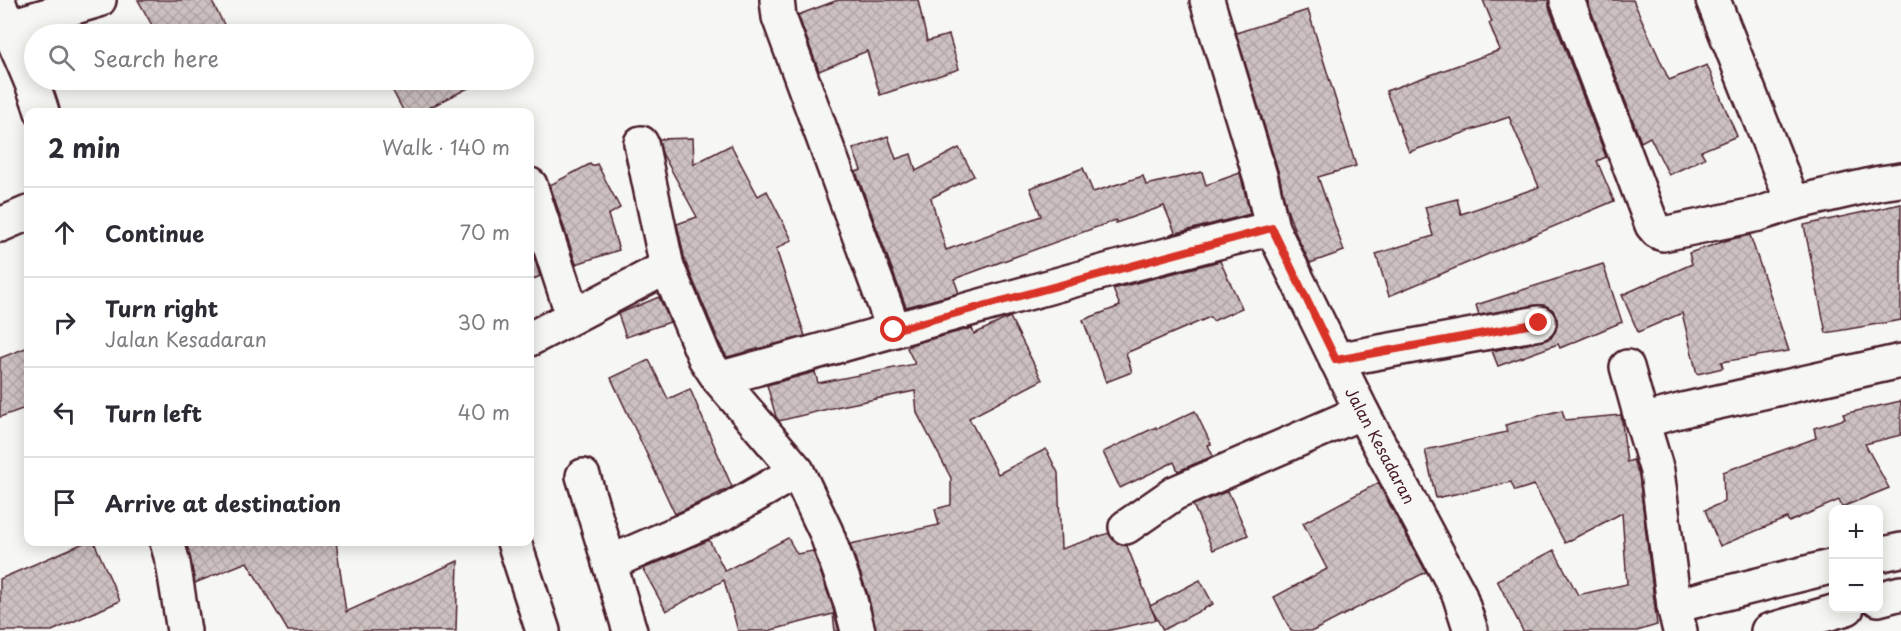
<!DOCTYPE html>
<meta charset="utf-8">
<style>
body{margin:0;font-family:"Playpen Sans",sans-serif;background:#f2f2f3;color:#2b2b33}
.controls{position:absolute;right:18px;bottom:18px;display:grid;overflow:hidden;border-radius:12px;box-shadow:0 3px 15px #0003}
.controls button{width:54px;height:54px;display:grid;place-items:center;padding:0;border:0;border-bottom:2px solid #e1e1e2;background:#fff;color:#2b2b33;font:30px sans-serif}
.stop{position:absolute;width:18px;height:18px;margin:-14px;border:4px solid #d93025;border-radius:50%;background:#fff}
.stop.end{background:#d93025;border-color:#fff;box-shadow:0 2px 6px #0008}
.list{margin:0;padding:0;list-style:none}
h2{display:flex;justify-content:space-between;align-items:center;height:78px;margin:0;padding:0 24px;font-size:26px}
h2 small{font-size:20px;font-weight:400;color:#7c7c81}
.list li{display:grid;grid-template-columns:39px 1fr auto;gap:18px;align-items:center;box-sizing:border-box;height:90px;padding:0 24px;border-top:2px solid #e1e1e2}
.list b{display:block;font-size:22px;white-space:nowrap}
.list p{margin:0;font-size:20px;white-space:nowrap;color:#7c7c81}
.list em{font-size:20px;font-style:normal;color:#7c7c81}
.icon{flex:none;width:33px;height:33px;fill:none;stroke:currentColor;stroke-width:2;stroke-linecap:round;stroke-linejoin:round}
.map{position:relative;flex:none;width:1901px;height:631px;overflow:hidden}
.search{position:absolute;background:#fff;box-shadow:0 3px 15px #0003;left:24px;top:24px;width:510px;height:66px;display:flex;align-items:center;gap:15px;box-sizing:border-box;padding:0 21px;border-radius:33px;color:#7c7c81;font-size:22px}
.panel{position:absolute;background:#fff;box-shadow:0 3px 15px #0003;left:24px;top:108px;width:510px;height:438px;border-radius:12px}
.map>svg:first-child{display:block}
.building{fill:url(#building-cross-hatch);stroke:#4a1f2b;stroke-width:1.5}
.lines{fill:none;stroke-linecap:round;stroke-linejoin:round}
.minor-casing{stroke:#4a1f2b;stroke-width:38}
.minor{stroke:#f6f6f2;stroke-width:33}
.route{stroke:#d93025;stroke-width:8}
.labels{text-anchor:middle;dominant-baseline:central;stroke-width:4.5;stroke-linejoin:round;paint-order:stroke}
.street-label{font-size:16px;fill:#4a1f2b;stroke:#f6f6f2}
</style>
<div class="map">
<svg width="1901" height="631" viewBox="0 0 1901 631">
<defs>
<pattern id="building-cross-hatch" width="8" height="8" patternUnits="userSpaceOnUse" patternTransform="scale(1.5)"><rect width="8" height="8" fill="#ccc1c0"/><path d="M0 0l8 8M0 8l8-8" fill="none" stroke="#b1a5a5"/></pattern>
</defs>
<rect width="100%" height="100%" fill="#f6f6f2"/>
<filter id="ink" filterUnits="userSpaceOnUse"><feTurbulence type="fractalNoise" baseFrequency=".0167" numOctaves="2"/><feDisplacementMap in="SourceGraphic" scale="12" xChannelSelector="R" yChannelSelector="G"/><feConvolveMatrix kernelMatrix="1 2 1 2 8 2 1 2 1" color-interpolation-filters="sRGB"/></filter>
<g filter="url(#ink)">
<!-- building -->
<g class="building">
<path d="M138,0H211L229,34H157Z"/>
<path d="M838,0H918L927,41L949,35L959,69L880,95L867,51L819,71L798,15Z"/>
<path d="M1483,0H1549V7L1606,157L1597,161L1614,201L1389,296L1376,254L1433,236L1425,207L1457,199L1461,214L1539,187L1509,117L1409,152L1386,91L1500,50L1489,23L1492,22Z"/>
<path d="M1587,0H1633L1669,80L1707,65L1737,136L1701,151L1705,158L1669,175L1650,137L1641,142Z"/>
<path d="M1308,10L1356,166L1318,177L1344,251L1310,263L1296,234L1286,207L1279,174L1236,33Z"/>
<path d="M387,80H484L421,112H404Z"/>
<path d="M888,136L896,159L911,154L916,171L959,148L974,176L931,198L946,250L1041,216L1030,188L1083,168L1093,192L1143,176L1146,185L1202,172L1206,185L1240,173L1250,214L1169,235L1175,232L1164,206L1116,223V220L954,279L959,293L906,307L856,172L861,170L853,149Z"/>
<path d="M693,138L694,164L731,145L758,196L767,191L792,240L776,249L805,336L727,357L722,349L685,261L677,224L697,217L662,153L659,139Z"/>
<path d="M590,164L592,166L597,164L620,208L608,215L619,250L576,264L550,185Z"/>
<path d="M1901,204V320L1826,333L1804,225Z"/>
<path d="M1750,235L1789,351L1721,362L1723,368L1697,374L1682,313L1638,332L1622,295L1692,264L1689,253L1728,240Z"/>
<path d="M530,244L540,276L530,281Z"/>
<path d="M1220,261L1242,308L1213,321L1210,317L1126,353L1132,372L1106,382L1083,320L1120,306L1113,289Z"/>
<path d="M1603,264L1622,322L1560,348L1558,344L1498,366L1492,351L1542,341L1551,338L1556,330L1557,319L1553,310L1545,305H1536L1479,315L1476,305Z"/>
<path d="M659,297L670,322L626,337L618,314Z"/>
<path d="M1010,317L1042,380L969,418L998,474L1046,449L1058,473L1061,549L1109,533L1118,544L1127,546L1156,620L1106,631H876L868,595L850,544L939,525L935,509L951,505V478L917,413L915,391L836,407L779,421L776,417L767,385L815,372L818,383L915,364L907,348L913,344L972,328L974,334Z"/>
<path d="M28,347V407L0,417V358Z"/>
<path d="M649,360L668,399L690,389L732,487L675,514L611,378Z"/>
<path d="M1901,401V435L1865,444L1889,488L1842,507L1839,500L1789,522L1787,518L1720,546L1705,510L1724,502L1723,472L1816,438L1814,428L1845,419L1843,414Z"/>
<path d="M1562,410L1565,420L1621,415L1627,462L1633,460L1639,475L1657,625L1637,631H1523L1497,580L1554,550L1578,595L1627,584L1622,513L1565,543L1534,485L1515,491L1511,482L1436,498L1425,450L1507,432L1505,425Z"/>
<path d="M1195,411L1211,444L1208,445L1213,456L1178,471L1174,462L1120,488L1103,452L1156,427L1157,429Z"/>
<path d="M1378,483L1426,572L1313,631H1291L1274,597L1327,569L1303,523Z"/>
<path d="M1228,491L1248,535L1213,550L1193,505Z"/>
<path d="M788,538L797,554L813,551L832,605L839,631H835L833,614L768,631H738L724,580L666,611L643,569L709,540L725,571Z"/>
<path d="M86,542H94L120,601L52,631H0V579Z"/>
<path d="M186,542H336L346,612L458,561L456,631H288L247,562L195,583Z"/>
<path d="M1200,580L1213,604L1163,630L1150,606Z"/>
</g>
<g class="lines">
<defs>
<g id="minor">
<path d="M777,0L779,17L894,330"/>
<path d="M1207,0L1261,179L1272,228L1362,412L1459,594L1471,631"/>
<path d="M1567,0L1652,225L1657,231L1663,234L1759,214L1793,203L1880,183L1901,180"/>
<path d="M1713,0L1793,203"/>
<path d="M0,6C12,42 32,76 42,112"/>
<path d="M7,27L99,0"/>
<path d="M641,143L667,267L705,358L719,379L797,471L826,532L850,600L858,631"/>
<path d="M530,185L573,316"/>
<path d="M0,225L28,213"/>
<path d="M530,339L667,267"/>
<path d="M1336,360L1539,323"/>
<path d="M1627,367L1642,421"/>
<path d="M719,379L1117,268L1272,228"/>
<path d="M583,476L630,631"/>
<path d="M1126,527L1175,493L1362,412"/>
<path d="M167,542L173,563L184,631"/>
<path d="M514,542L543,631"/>
<path d="M1878,555L1901,550"/>
<path d="M609,563L726,512L797,471"/>
<path d="M1878,599L1901,593"/>
<path d="M1674,606L1834,566"/>
<path d="M1680,631L1674,606L1657,471L1642,421L1687,409L1901,361"/>
<path d="M1768,631L1847,608"/>
</g>
</defs>
<!-- minor casing -->
<use href="#minor" class="minor-casing"/>
<!-- minor -->
<use href="#minor" class="minor"/>
</g>
</g>
<g class="lines" filter="url(#ink)">
<!-- route -->
<path class="route" d="M894,330L1272,228L1336,360L1539,323"/>
</g>
<g class="labels">
<!-- street labels -->
<g class="street-label">
<text transform="translate(1381 445) rotate(62)">Jalan Kesadaran</text>
</g>
</g>
</svg>
<div class="controls">
<button>+</button>
<button>−</button>
</div>
<div class="stop" style="left:894px;top:330px"></div>
<div class="stop end" style="left:1539px;top:323px"></div>
<div class="search"><svg class="icon" aria-label="search" viewBox="0 0 24 24"><circle cx="10" cy="10" r="6"/><path d="M15 15l6 6"/></svg>Search here</div>
<section class="panel">
<h2>2 min<small>Walk · 140 m</small></h2>
<ul class="list">
<li><svg class="icon" aria-label="ahead" viewBox="0 0 24 24"><path d="M12 20V5M6 11l6-6 6 6"/></svg><div><b>Continue</b></div><em>70 m</em></li>
<li><svg class="icon" aria-label="right" viewBox="0 0 24 24"><path d="M7 20v-9h11M14 6l5 5-5 5"/></svg><div><b>Turn right</b><p>Jalan Kesadaran</p></div><em>30 m</em></li>
<li><svg class="icon" aria-label="left" viewBox="0 0 24 24"><path d="M17 20v-9H6M10 6l-5 5 5 5"/></svg><div><b>Turn left</b></div><em>40 m</em></li>
<li><svg class="icon" aria-label="arrive" viewBox="0 0 24 24"><path d="M6 21V4h12l-3 4 3 4H6"/></svg><div><b>Arrive at destination</b></div></li>
</ul>
</section>
</div>
